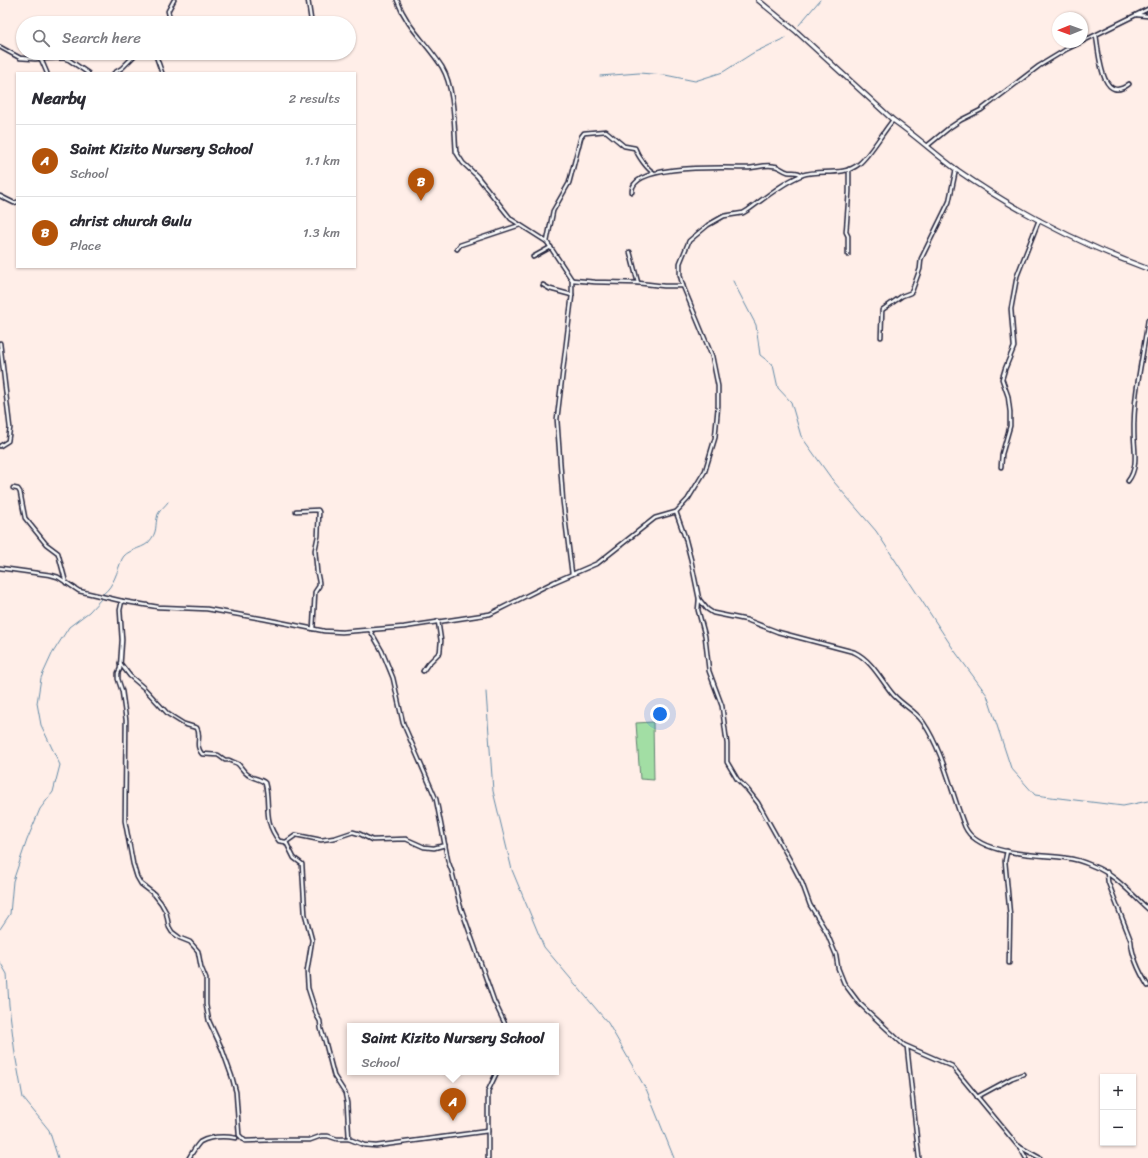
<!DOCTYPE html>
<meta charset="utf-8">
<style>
body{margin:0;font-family:Sriracha,sans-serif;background:#f2f2f3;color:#2b2b33}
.controls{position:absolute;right:12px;bottom:12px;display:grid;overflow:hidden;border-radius:0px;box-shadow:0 1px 3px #0004}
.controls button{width:36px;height:36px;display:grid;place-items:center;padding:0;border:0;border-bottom:1px solid #e1e1e2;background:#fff;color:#2b2b33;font:20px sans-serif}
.compass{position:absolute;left:1052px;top:12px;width:36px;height:36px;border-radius:50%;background:#fff;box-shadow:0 1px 3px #0004;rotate:269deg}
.you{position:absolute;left:660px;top:714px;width:14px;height:14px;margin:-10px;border:3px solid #fff;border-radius:50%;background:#1a73e8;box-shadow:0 0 0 6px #1a73e833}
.badge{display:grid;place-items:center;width:26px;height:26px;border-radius:50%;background:#b45309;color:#fff;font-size:13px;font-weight:700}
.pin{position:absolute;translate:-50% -33px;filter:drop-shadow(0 1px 2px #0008)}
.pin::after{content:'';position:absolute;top:21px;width:14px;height:12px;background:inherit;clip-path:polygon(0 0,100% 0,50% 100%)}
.popup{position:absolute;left:347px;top:1023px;width:212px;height:52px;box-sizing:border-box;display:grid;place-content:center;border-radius:0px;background:#fff;filter:drop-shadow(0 1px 3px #0005);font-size:13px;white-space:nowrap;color:#7c7c81}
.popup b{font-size:15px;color:#2b2b33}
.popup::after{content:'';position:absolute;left:50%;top:100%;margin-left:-8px;border:8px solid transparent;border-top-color:#fff}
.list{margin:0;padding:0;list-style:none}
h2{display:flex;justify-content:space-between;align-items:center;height:52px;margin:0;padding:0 16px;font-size:17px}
h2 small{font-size:13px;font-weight:400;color:#7c7c81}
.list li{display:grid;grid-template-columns:26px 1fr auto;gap:12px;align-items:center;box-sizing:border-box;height:72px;padding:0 16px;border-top:1px solid #e1e1e2}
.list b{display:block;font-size:15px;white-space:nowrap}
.list p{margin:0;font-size:13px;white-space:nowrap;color:#7c7c81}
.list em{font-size:13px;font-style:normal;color:#7c7c81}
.icon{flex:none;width:22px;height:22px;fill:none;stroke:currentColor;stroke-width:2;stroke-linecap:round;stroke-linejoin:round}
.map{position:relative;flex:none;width:1148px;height:1158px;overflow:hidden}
.search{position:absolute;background:#fff;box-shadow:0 1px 3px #0004;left:16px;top:16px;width:340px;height:44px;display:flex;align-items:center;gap:10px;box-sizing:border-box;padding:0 14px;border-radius:22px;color:#7c7c81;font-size:15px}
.panel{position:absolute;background:#fff;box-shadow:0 1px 3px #0004;left:16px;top:72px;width:340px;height:196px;border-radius:0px}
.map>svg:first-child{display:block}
.green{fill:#a2dea4;stroke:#628070}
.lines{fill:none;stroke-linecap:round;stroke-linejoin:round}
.stream{stroke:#638ba8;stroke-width:1}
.street-casing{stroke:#22223b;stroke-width:5.5}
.secondary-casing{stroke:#22223b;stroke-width:6}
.street{stroke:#fff;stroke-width:2.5}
.secondary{stroke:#fff;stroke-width:3.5}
</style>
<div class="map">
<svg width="1148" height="1158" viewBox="0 0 1148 1158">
<rect width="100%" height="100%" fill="#ffeee8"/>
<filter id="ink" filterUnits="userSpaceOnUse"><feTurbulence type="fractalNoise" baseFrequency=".025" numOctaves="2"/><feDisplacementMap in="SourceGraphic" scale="8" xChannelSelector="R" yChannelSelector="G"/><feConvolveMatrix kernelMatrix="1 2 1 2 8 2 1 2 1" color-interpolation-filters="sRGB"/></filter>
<g filter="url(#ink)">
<!-- green -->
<path class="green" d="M653,722L654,780L640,779L636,723Z"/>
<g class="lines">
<!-- stream -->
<g class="stream">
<path d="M799,25L820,0"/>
<path d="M600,76L639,73L665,75L695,81L723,72L753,53L785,38"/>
<path d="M733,281L756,325L760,355L773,365L778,388L791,402L801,436L834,482L876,531L954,650L987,695L1011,768L1035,795L1123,806L1148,801"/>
<path d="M103,594C114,586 117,571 122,559C126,550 141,549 148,543C159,531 154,527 158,514C160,510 165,506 168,502"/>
<path d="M486,692L493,791L512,870L544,947L608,1023L647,1091L674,1158"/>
<path d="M0,929L10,914L13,881L27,840L40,809L53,792L60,765L41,725L37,703L41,678L52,654L69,627L89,612L102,598"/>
<path d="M0,962L7,974L9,1005L15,1054L23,1098L49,1130L58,1158"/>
</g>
<defs>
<g id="street">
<path d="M308,0L311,20L310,23"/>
<path d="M397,0C407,28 427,43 442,67C455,89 454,126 456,152L463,163L477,176L511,219L547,242L572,280V295L557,419L563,502L572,574"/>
<path d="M1137,15L1148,16"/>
<path d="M171,23L168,11L174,0"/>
<path d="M1096,35C1099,52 1101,106 1129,84"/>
<path d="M0,47L20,58L35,59L63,58L69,60L88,73"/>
<path d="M155,53L162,73"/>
<path d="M41,59L47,73"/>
<path d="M114,73L122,68L137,53"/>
<path d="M927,146L949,128L961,120L981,110L1039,66L1067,49L1148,9"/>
<path d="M632,192C630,163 727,168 747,168C756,168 765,164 774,166C779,166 783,171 788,172C794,173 797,171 802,175"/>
<path d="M0,196L14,203L17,202"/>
<path d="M547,242L553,211L569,183L581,137L584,133L606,131L624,146L635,148C638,156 647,169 654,173"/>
<path d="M457,249L460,245L520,225"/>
<path d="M630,252L638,283"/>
<path d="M848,255V236L846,232L849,192V169"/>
<path d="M533,257L551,247"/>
<path d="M572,280L595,282L638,283L664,286H683"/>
<path d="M543,285L550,289L572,295"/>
<path d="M881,337L882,310L902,296L910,293L912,291L920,269L921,259L949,202L956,169"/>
<path d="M0,343L10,428L8,441L0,446"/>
<path d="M1001,467L1002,454L1010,426V412L1008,396L1002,379L1005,369L1014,347L1011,309L1017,276L1039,220"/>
<path d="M1128,481C1139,467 1134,449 1134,433C1133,395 1143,357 1148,320"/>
<path d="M13,488L18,489L20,492L25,518L46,544L58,553L66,583"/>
<path d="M296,511L318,510L319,512L318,536L315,550L317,572L319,582V586L315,592L313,629"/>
<path d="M676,512L685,537L691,560L699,599L707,609L713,613L747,620L778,632L854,652C871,660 880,678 891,692C900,704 915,710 923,722C944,753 951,792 965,827C978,856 1038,854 1066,858C1076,859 1084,862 1093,866C1116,875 1130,893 1148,909"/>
<path d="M0,568L51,575L58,577L79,591L122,601L158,607L207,609L264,619L324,631L342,632L404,627L490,614L554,582L598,563L655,518L676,512L688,499L705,471L715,438L718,406V386L712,356L683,286L680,275V263L689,241L708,225L724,216L743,213L748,210C765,198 782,183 802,175C820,169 843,177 859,164C870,155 883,132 893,120"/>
<path d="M699,599L698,610L705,636L709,671L722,706L727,744V762L737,779L747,789L758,803L791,862L802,883L810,905L826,931L836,955L838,968L844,983L859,1003L904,1045L952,1066L1018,1146L1040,1158"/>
<path d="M122,601L120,610L122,640L120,669L118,673V679L122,691L126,720L125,821L133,864L137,877L141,884L154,894L161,903L166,912L169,927L172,932L180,938L190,942L198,951L201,967L206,979V1005L209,1021L222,1049L232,1077L236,1092L239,1135L245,1141L274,1140H310L321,1136H328L337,1139H349"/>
<path d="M370,630L382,651L393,678L403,723L436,799L448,861L452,872L460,905L494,1001L506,1026"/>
<path d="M120,663L130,676L144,688L168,714L184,724L197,728C202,737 194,745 202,754L218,755L225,760H229C232,762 235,762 238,764C242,768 244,773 250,776C255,779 261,779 265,783C271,805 262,819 279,841L286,842L296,835L321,840L335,838L353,832L360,834L372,840L406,839L424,847L434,848L445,845"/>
<path d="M423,671L428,664L440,652L441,641L438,621"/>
<path d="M286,842L294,858L302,864L305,914L312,940L307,971L308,988L317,1016L320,1021L321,1029L325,1041L334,1076L345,1093L347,1103L349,1139L364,1145L376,1146L488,1131"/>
<path d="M1007,851L1005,861L1010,916L1009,963"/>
<path d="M1107,872L1108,882L1131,941C1132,956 1140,973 1148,986"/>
<path d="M907,1047L919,1158"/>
<path d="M977,1097L1012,1078L1023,1074"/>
<path d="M1019,1146L1026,1158"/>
<path d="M189,1158C192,1153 196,1146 200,1142C211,1136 224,1136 236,1138"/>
<path d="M488,1158V1091L497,1072"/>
</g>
<path id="secondary" d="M758,0L797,32L893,120C915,135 935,154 957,170C1017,212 1080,244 1148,269"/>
</defs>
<!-- street casing -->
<use href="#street" class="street-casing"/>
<!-- secondary casing -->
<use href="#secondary" class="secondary-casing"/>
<!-- street -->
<use href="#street" class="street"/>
<!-- secondary -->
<use href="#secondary" class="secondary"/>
</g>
</g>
</svg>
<div class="controls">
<button>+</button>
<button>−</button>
</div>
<svg class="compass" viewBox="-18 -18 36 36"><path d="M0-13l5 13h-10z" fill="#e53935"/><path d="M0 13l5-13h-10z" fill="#7c7c81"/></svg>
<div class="you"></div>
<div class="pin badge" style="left:453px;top:1121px">A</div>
<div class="popup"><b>Saint Kizito Nursery School</b>School</div>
<div class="pin badge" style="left:421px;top:201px">B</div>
<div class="search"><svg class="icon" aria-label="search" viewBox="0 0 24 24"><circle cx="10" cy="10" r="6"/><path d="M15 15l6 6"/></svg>Search here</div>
<section class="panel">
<h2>Nearby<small>2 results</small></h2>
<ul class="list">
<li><span class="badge">A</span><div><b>Saint Kizito Nursery School</b><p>School</p></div><em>1.1 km</em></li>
<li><span class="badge">B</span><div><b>christ church Gulu</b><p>Place</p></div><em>1.3 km</em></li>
</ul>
</section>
</div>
